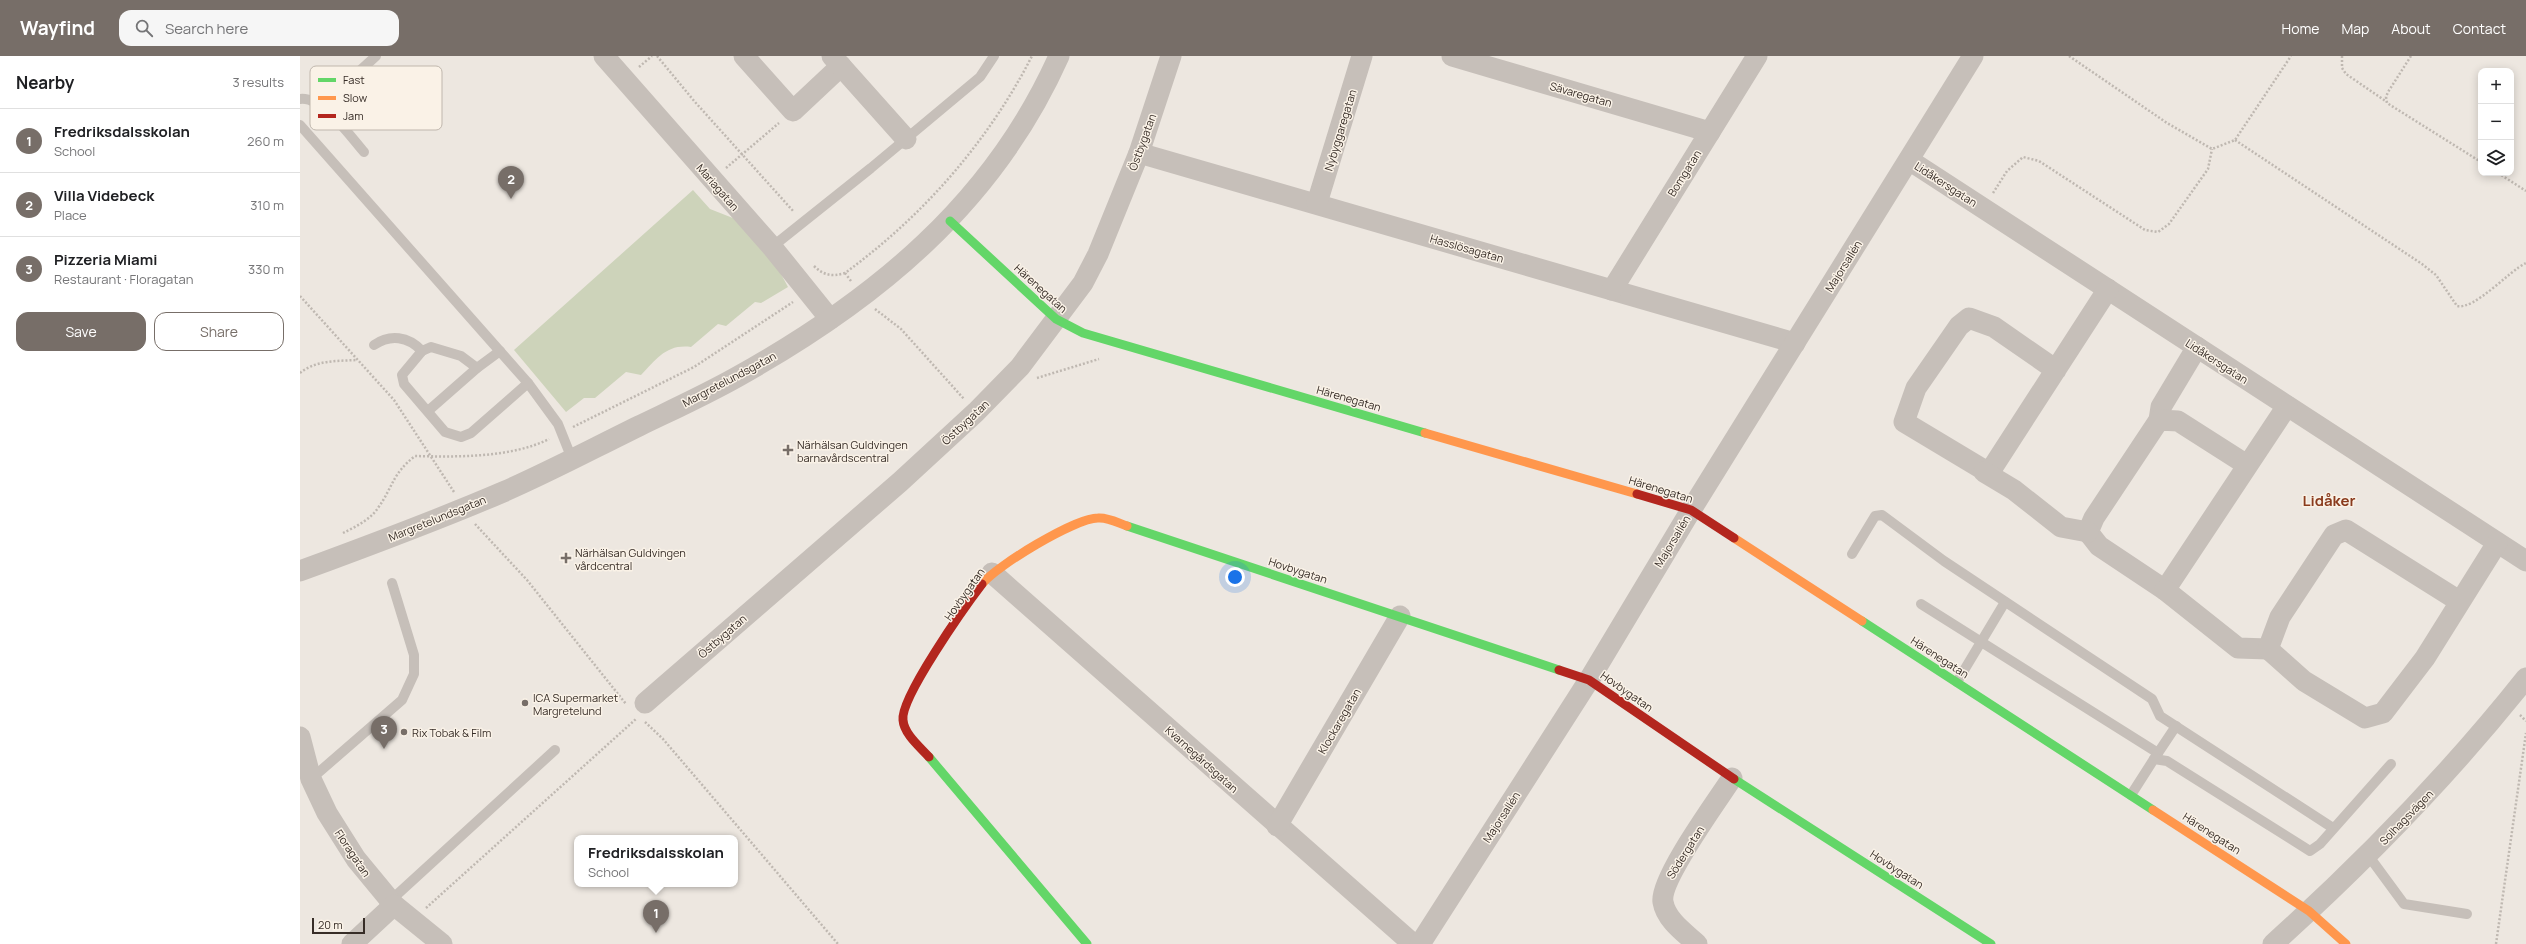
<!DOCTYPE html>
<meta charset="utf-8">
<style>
body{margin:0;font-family:Manrope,sans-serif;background:#f6f6f6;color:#202124}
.controls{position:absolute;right:12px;top:12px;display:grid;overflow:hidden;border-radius:8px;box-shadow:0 2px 10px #0003}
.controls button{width:36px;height:36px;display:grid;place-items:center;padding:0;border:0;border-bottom:1px solid #e0e0e0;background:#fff;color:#202124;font:20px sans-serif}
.scale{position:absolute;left:12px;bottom:10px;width:53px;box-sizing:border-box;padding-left:4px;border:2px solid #372d27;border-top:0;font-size:11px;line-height:14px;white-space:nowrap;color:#372d27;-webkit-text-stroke:3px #faf2e7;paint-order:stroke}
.you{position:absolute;left:935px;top:521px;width:14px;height:14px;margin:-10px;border:3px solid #fff;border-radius:50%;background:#1a73e8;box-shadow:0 0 0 6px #1a73e833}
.badge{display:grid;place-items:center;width:26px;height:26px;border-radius:50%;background:#776e68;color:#fff;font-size:13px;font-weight:700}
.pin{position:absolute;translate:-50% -33px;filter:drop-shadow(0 1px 2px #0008)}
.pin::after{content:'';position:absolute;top:21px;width:14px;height:12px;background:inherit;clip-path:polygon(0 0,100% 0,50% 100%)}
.popup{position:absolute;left:274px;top:779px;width:164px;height:52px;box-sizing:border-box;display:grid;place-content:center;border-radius:8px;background:#fff;filter:drop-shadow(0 1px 3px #0005);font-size:13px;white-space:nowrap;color:#757577}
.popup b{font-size:15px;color:#202124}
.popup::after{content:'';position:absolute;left:50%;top:100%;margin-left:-8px;border:8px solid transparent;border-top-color:#fff}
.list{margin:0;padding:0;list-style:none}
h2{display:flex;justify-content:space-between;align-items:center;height:52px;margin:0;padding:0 16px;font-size:17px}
h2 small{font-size:13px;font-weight:400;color:#757577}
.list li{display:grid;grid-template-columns:26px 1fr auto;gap:12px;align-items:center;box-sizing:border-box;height:64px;padding:0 16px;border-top:1px solid #e0e0e0}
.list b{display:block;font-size:15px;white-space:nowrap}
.list p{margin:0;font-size:13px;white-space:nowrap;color:#757577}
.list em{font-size:13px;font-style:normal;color:#757577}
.actions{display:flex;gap:8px;padding:12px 16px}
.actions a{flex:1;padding:9px 0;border:1px solid #776e68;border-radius:12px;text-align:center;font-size:14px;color:#776e68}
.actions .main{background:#776e68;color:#fff}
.icon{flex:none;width:22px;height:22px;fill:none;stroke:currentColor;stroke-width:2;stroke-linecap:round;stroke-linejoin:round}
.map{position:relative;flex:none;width:2226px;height:888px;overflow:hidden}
header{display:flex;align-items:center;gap:24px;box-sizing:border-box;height:56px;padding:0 20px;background:#776e68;color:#fff}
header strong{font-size:19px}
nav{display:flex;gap:22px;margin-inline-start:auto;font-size:14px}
.search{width:280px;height:36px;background:#f6f6f6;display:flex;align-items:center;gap:10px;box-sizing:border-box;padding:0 14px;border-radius:12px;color:#757577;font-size:15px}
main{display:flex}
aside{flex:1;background:#fff}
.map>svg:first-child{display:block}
.green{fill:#cdd3ba}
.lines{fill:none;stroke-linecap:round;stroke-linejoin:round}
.path{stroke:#bfb8b1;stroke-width:2.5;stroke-dasharray:2 2;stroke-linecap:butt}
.lane{stroke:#c6bfb9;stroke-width:10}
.street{stroke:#c6bfb9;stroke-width:21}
.fast{stroke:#63d668;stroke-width:9}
.slow{stroke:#ff974d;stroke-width:9}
.jam{stroke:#b3261e;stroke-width:9}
.poi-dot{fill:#776e68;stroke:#faf2e7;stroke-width:1.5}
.labels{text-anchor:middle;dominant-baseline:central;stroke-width:3;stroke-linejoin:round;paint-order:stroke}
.street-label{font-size:11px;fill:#372d27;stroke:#faf2e7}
.poi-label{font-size:11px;fill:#372d27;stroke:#faf2e7;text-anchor:start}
.district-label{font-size:15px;font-weight:bold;fill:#8a3b1d;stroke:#faf2e7}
.key{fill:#faf2e7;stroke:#c0b7ad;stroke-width:1}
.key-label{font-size:11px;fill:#372d27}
</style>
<header>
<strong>Wayfind</strong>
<div class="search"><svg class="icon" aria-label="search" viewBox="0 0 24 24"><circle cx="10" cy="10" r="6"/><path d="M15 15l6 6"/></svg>Search here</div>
<nav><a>Home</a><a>Map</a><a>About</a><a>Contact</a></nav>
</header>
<main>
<aside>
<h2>Nearby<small>3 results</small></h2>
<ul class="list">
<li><span class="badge">1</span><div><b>Fredriksdalsskolan</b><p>School</p></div><em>260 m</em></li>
<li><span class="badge">2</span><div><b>Villa Videbeck</b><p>Place</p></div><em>310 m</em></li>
<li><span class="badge">3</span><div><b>Pizzeria Miami</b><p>Restaurant · Floragatan</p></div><em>330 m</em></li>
</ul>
<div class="actions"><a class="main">Save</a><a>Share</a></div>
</aside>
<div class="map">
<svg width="2226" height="888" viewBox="0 0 2226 888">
<rect width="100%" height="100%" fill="#ede7e0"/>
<!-- green -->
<path class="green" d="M393,134L410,153L443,166L468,194L488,231L461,247L455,246L426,270L418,268L391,291C366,288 357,303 341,319L326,316L295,342H284L266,356L214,294Z"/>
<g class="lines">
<!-- path -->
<g class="path">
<path d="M357,0L395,46L494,156"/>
<path d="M1769,0L1867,67L1912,93L1935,84L1991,0"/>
<path d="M2042,0V12L2046,18L2087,46"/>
<path d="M2111,0L2088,36L2086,41L2087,47L2181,106"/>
<path d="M339,11L352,0"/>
<path d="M1935,84L2122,208L2136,219L2157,250C2175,254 2209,215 2226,207"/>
<path d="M426,112L479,67"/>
<path d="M2198,117L2226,135"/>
<path d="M1693,137L1707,115L1723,101L1739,105L1845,174L1858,176L1869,168L1908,113L1912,93"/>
<path d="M514,210C523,219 532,221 545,217C623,160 688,86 732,0"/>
<path d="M545,217L551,225"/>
<path d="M0,240L94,344L154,436"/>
<path d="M575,253L601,273L664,343"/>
<path d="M0,317C16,304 37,305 57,304"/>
<path d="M737,322L799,303"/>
<path d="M273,371L394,311L493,246"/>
<path d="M175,468L227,524L326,648"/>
<path d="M43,477C55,471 70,464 78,452C93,431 92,418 115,400C156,401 211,402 249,383"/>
<path d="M2220,659L2226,665"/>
<path d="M345,666L363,683L538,888"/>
<path d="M126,852L336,663"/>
<path d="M2196,888L2226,677"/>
</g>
<!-- lane -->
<g class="lane">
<path d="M0,43C22,40 51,81 64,96"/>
<path d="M21,50L76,0"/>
<path d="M0,69L228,327L258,368L272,403"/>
<path d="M472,191L571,112L680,21L694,0"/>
<path d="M74,289C90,278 108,280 122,295"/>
<path d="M177,312L161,300L131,291L122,295L102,319L104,328L145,376L161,381L171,377L228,327"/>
<path d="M128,355L177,312L200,295"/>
<path d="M1552,498L1575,460L1582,459L1644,505L1852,643L1860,660L2033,772"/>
<path d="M1621,548L1858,697"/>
<path d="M1657,626L1705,546"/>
<path d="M1854,703L1876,670"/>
<path d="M11,723L102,644L114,618V599L92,527"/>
<path d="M1831,739L1854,703L1867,705L2010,795L2020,788L2091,708"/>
<path d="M2068,799L2104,848L2167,858"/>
<path d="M90,845L255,694"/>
</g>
<!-- street -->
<g class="street">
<path d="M304,0L472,191L530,263"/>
<path d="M444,0L493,55L541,10"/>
<path d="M532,0L606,83"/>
<path d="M1152,0L1410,76"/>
<path d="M839,97L1495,287"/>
<path d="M1609,104L2226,505"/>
<path d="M1017,147L1062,0"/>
<path d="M1312,234L1457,0"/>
<path d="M1756,314L1694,271L1669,262L1659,270L1616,332L1604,366L1689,417L1808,233"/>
<path d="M1859,364L1861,351L1897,291"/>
<path d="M1947,409L1878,365L1859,364L1794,462L1788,476L1799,490L1865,534L1987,350"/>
<path d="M1684,416L1714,434L1761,471L1788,476"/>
<path d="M0,515C68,490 136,465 203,436C249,416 294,392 339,370C372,354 405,339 437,321C575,244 693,148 759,0"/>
<path d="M692,517L1113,888"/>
<path d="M1865,534L1938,592L1968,593"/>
<path d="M2159,545L2046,474L2034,479L1980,561L1968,593L2004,625L2065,662L2083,657L2125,602L2197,487"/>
<path d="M345,647L600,426L676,356L720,311L783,227L798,198L839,97L871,0"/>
<path d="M0,681L11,723L27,757L56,803L94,849L142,888"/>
<path d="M977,770L1100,560"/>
<path d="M52,888L94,849"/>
<path d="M1120,888L1289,624L1391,454L1673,0"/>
<path d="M1397,888C1385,877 1366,864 1363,846C1359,824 1417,745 1432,722"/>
<path d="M1973,888C2065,805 2149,719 2226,622"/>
</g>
<!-- fast -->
<g class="fast">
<path d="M650,165L756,263L783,277L1125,377"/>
<path d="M827,470L1259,614"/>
<path d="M1562,565L1853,754"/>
<path d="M629,701L787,888"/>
<path d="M1434,723L1691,888"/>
</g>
<!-- slow -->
<g class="slow">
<path d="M1125,377L1337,438"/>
<path d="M1434,482L1562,565"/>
<path d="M682,528C696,510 775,462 798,462C808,461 818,467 827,470"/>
<path d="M1853,754L2009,855L2046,888"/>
</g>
<!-- jam -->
<g class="jam">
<path d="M1337,438L1391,454L1434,482"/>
<path d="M1259,614L1289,624L1434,723"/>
<path d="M629,701C620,691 604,678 603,664C600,642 666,549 682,528"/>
</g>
</g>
<!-- markers -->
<g class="poi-dot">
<path d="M486 388h4v4h4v4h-4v4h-4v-4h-4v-4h4z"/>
<path d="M264 496h4v4h4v4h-4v4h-4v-4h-4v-4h4z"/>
<circle cx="225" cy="647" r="4"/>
<circle cx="104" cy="676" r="4"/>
</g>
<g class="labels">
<!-- street labels -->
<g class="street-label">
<text transform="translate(1281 38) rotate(16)">Sävaregatan</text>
<text transform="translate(1040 74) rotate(-73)">Nybyggaregatan</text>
<text transform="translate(842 86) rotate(-70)">Östbygatan</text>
<text transform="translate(1384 117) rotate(-58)">Bomgatan</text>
<text transform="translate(1646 128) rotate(33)">Lidåkersgatan</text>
<text transform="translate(418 131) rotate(49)">Mariagatan</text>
<text transform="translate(1167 192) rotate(16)">Hasslösagatan</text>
<text transform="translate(1543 210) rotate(-58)">Majorsallén</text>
<text transform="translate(741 232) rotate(42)">Härenegatan</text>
<text transform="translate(1917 305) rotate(33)">Lidåkersgatan</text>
<text transform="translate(429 323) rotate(-28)">Margretelundsgatan</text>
<text transform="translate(1049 342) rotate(16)">Härenegatan</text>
<text transform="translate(665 366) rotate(-43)">Östbygatan</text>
<text transform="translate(1361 433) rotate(17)">Härenegatan</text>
<text transform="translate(137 462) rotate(-22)">Margretelundsgatan</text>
<text transform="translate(1372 485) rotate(-59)">Majorsallén</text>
<text transform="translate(998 514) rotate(18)">Hovbygatan</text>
<text transform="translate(664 538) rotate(-55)">Hovbygatan</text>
<text transform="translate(422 580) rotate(-41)">Östbygatan</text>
<text transform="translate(1640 601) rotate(33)">Härenegatan</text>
<text transform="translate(1327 635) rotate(35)">Hovbygatan</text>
<text transform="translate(1039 665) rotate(-60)">Klockaregatan</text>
<text transform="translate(902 703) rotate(42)">Kvarnegårdsgatan</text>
<text transform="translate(1201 761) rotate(-57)">Majorsallén</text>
<text transform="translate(2106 761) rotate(-46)">Solhagsvägen</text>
<text transform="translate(1912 777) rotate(33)">Härenegatan</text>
<text transform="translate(1385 796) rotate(-58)">Södergatan</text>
<text transform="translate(53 797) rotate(56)">Floragatan</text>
<text transform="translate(1597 813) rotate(33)">Hovbygatan</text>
</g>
<!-- poi labels -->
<g class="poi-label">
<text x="497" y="388">Närhälsan Guldvingen<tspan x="497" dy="13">barnavårdscentral</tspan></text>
<text x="275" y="496">Närhälsan Guldvingen<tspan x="275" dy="13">vårdcentral</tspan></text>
<text x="233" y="641">ICA Supermarket<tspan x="233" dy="13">Margretelund</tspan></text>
<text x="112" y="676">Rix Tobak &amp; Film</text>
</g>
<!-- district labels -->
<g class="district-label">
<text x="2029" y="444">Lidåker</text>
</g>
</g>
<!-- legend -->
<rect x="10" y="10" width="132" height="64" rx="6" class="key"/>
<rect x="18" y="22" width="18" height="4" fill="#63d668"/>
<rect x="18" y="40" width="18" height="4" fill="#ff974d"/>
<rect x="18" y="58" width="18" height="4" fill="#b3261e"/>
<g class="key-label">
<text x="43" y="28">Fast</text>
<text x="43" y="46">Slow</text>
<text x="43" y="64">Jam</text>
</g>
</svg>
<div class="controls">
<button>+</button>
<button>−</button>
<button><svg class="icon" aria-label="layers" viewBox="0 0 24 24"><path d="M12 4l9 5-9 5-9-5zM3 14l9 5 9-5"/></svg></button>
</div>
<div class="scale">20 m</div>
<div class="you"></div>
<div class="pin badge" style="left:356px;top:877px">1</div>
<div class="popup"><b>Fredriksdalsskolan</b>School</div>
<div class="pin badge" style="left:211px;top:143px">2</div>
<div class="pin badge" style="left:84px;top:693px">3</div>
</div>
</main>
